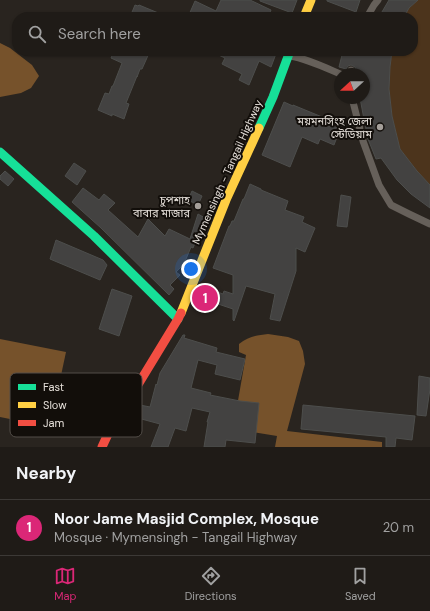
<!DOCTYPE html>
<meta charset="utf-8">
<style>
body{margin:0;font-family:"DM Sans","Noto Sans Bengali",sans-serif;background:#2c2824;color:#f1f3f6}
.compass{position:absolute;left:334px;top:68px;width:36px;height:36px;border-radius:50%;background:#1f1b17;box-shadow:0 1px 3px #0004;rotate:249deg}
.you{position:absolute;left:191px;top:269px;width:14px;height:14px;margin:-10px;border:3px solid #fff;border-radius:50%;background:#1a73e8;box-shadow:0 0 0 6px #1a73e833}
.badge{display:grid;place-items:center;width:26px;height:26px;border-radius:50%;background:#db2777;color:#fff;font-size:13px;font-weight:700}
.pin{position:absolute;translate:-50% -50%;border:2px solid #fff;box-shadow:0 1px 4px #0006}
.list{margin:0;padding:0;list-style:none}
h2{display:flex;justify-content:space-between;align-items:center;height:52px;margin:0;padding:0 16px;font-size:17px}
h2 small{font-size:13px;font-weight:400;color:#a1a1a1}
.list li{display:grid;grid-template-columns:26px 1fr auto;gap:12px;align-items:center;box-sizing:border-box;height:56px;padding:0 16px;border-top:1px solid #3c3936}
.list b{display:block;font-size:15px;white-space:nowrap}
.list p{margin:0;font-size:13px;white-space:nowrap;color:#a1a1a1}
.list em{font-size:13px;font-style:normal;color:#a1a1a1}
.icon{flex:none;width:22px;height:22px;fill:none;stroke:currentColor;stroke-width:2;stroke-linecap:round;stroke-linejoin:round}
.map{position:relative;flex:none;width:430px;height:447px;overflow:hidden}
.search{position:absolute;background:#1f1b17;box-shadow:0 1px 3px #0004;left:12px;right:12px;top:12px;height:44px;display:flex;align-items:center;gap:10px;box-sizing:border-box;padding:0 14px;border-radius:16px;color:#a1a1a1;font-size:15px}
.sheet{height:108px;background:#1f1b17}
nav{display:flex;justify-content:space-around;align-items:center;box-sizing:border-box;height:56px;border-top:1px solid #3c3936;background:#1f1b17;font-size:11px;color:#a1a1a1}
nav a{display:grid;justify-items:center;gap:2px}
nav .on{color:#db2777}
.map>svg:first-child{display:block}
.green{fill:#4c341c}
.water{fill:#76522b}
.building{fill:#434241;stroke:#4d4e4c}
.lines{fill:none;stroke-linecap:round;stroke-linejoin:round}
.lane{stroke:#66605a;stroke-width:7}
.fast{stroke:#16e098;stroke-width:9}
.slow{stroke:#ffcf43;stroke-width:9}
.jam{stroke:#f24e42;stroke-width:9}
.poi-dot{fill:#a49e99;stroke:#120e0a;stroke-width:1.5}
.labels{text-anchor:middle;dominant-baseline:central;stroke-width:4;stroke-linejoin:round;paint-order:stroke}
.poi-label{font-size:11px;fill:#e6e0da;stroke:#120e0a;text-anchor:end}
.street-label{font-size:11px;fill:#e6e0da;stroke:#120e0a}
.key{fill:#120e0a;stroke:#524d48;stroke-width:1}
.key-label{font-size:11px;fill:#e6e0da}
</style>
<div class="map">
<svg width="430" height="447" viewBox="0 0 430 447">
<rect width="100%" height="100%" fill="#29241f"/>
<!-- green -->
<path class="green" d="M418,0H430V185L417,171L400,149L392,116L389,89L390,67L392,51H413V17H404L409,8Z"/>
<!-- water -->
<g class="water">
<path d="M0,43L10,48L32,65L39,76L31,88L21,93L0,97Z"/>
<path d="M268,334L288,337L299,341L303,351L305,364L287,431L382,442V447H275L277,436L233,429L246,355L239,352V344C248,337 257,335 268,334Z"/>
<path d="M0,339L66,352L50,427L0,417Z"/>
</g>
<!-- building -->
<g class="building">
<path d="M221,0H250L271,10L268,17H188L195,1L216,11Z"/>
<path d="M260,0H297L292,13L260,1Z"/>
<path d="M327,0H360L356,12L327,1Z"/>
<path d="M389,0H418L409,8L404,17H379Z"/>
<path d="M135,5L138,6L139,5L168,17H130Z"/>
<path d="M114,51H150L142,69H140L137,77V76L126,103L129,104L124,119L112,114V116L98,110L105,93L109,94L112,86H113L122,63L111,58Z"/>
<path d="M210,51H277L271,67L259,61L249,85L239,80L242,74L222,64L225,58Z"/>
<path d="M343,51H392L390,67L389,89L392,116L400,149L417,171L430,185V208L411,194L397,180L381,158L376,159L368,139L363,114L360,98H364V74H361V72L356,71L355,67L351,65L348,66L346,69L339,67Z"/>
<path d="M284,102L293,106V105L327,119L325,123L340,129L334,145L320,139L318,144L302,137L290,167L262,155Z"/>
<path d="M74,163L86,171L77,185L65,176Z"/>
<path d="M5,171L14,179L8,186L0,179V176Z"/>
<path d="M250,184L261,189V190L288,201L285,210L304,217L302,222L315,228L305,252L296,248V271L280,321L270,319L275,294L246,286L234,321L233,320V309L212,302V304L199,300L204,287L223,294L224,291L233,294V275L213,268L229,226H230L232,221H234L243,199H244Z"/>
<path d="M83,188L99,200L104,194L115,203L108,210L138,237L148,219L165,236L169,229L190,239L198,214L205,218L193,248L191,247L184,264L176,272L180,275L170,285L174,289L169,295L101,228L72,202Z"/>
<path d="M192,191L202,196L198,205L188,200Z"/>
<path d="M341,195L351,197L347,227L337,226Z"/>
<path d="M56,240L103,260L107,265L100,280L50,259Z"/>
<path d="M112,289L132,296L119,336L99,329Z"/>
<path d="M183,335H185L184,338L217,348L216,352L245,359L240,380L215,374L217,365L198,360L191,388L211,393L210,395L240,401L259,403L255,443L226,440L225,447H204L208,422H207L210,412L192,408L186,431L175,428L168,447H151L160,424L134,417V416L140,405L150,407L156,384L157,385L160,373Z"/>
<path d="M419,376L430,378V389L426,416L417,415Z"/>
<path d="M303,405L415,416L412,440L396,438L395,447H386V437L301,429Z"/>
</g>
<g class="lines">
<!-- lane -->
<g class="lane">
<path d="M367,17L374,5L378,0"/>
<path d="M290,56C308,59 324,67 340,74"/>
<path d="M351,74V70"/>
<path d="M352,98L363,141L379,185L391,205L409,214L430,224"/>
</g>
<!-- fast -->
<g class="fast">
<path d="M259,128L273,97L290,51"/>
<path d="M0,152L94,236L178,319"/>
</g>
<!-- slow -->
<g class="slow">
<path d="M304,17L311,0"/>
<path d="M181,313L226,200L259,128"/>
</g>
<!-- jam -->
<path class="jam" d="M102,447L108,434L178,319L181,313"/>
</g>
<!-- markers -->
<g class="poi-dot">
<circle cx="380" cy="127" r="4"/>
<circle cx="198" cy="206" r="4"/>
</g>
<g class="labels">
<!-- poi labels -->
<g class="poi-label">
<text x="372" y="121">ময়মনসিংহ জেলা<tspan x="372" dy="13">স্টেডিয়াম</tspan></text>
<text x="190" y="200">চুপশাহ<tspan x="190" dy="13">বাবার মাজার</tspan></text>
</g>
<!-- street labels -->
<g class="street-label">
<text transform="translate(227 172) rotate(-66)">Mymensingh - Tangail Highway</text>
</g>
</g>
<!-- legend -->
<rect x="10" y="373" width="132" height="64" rx="6" class="key"/>
<rect x="18" y="384" width="18" height="6" fill="#16e098"/>
<rect x="18" y="402" width="18" height="6" fill="#ffcf43"/>
<rect x="18" y="420" width="18" height="6" fill="#f24e42"/>
<g class="key-label">
<text x="43" y="391">Fast</text>
<text x="43" y="409">Slow</text>
<text x="43" y="427">Jam</text>
</g>
</svg>
<svg class="compass" viewBox="-18 -18 36 36"><path d="M0-13l5 13h-10z" fill="#e53935"/><path d="M0 13l5-13h-10z" fill="#a1a1a1"/></svg>
<div class="you"></div>
<div class="pin badge" style="left:205px;top:298px">1</div>
<div class="search"><svg class="icon" aria-label="search" viewBox="0 0 24 24"><circle cx="10" cy="10" r="6"/><path d="M15 15l6 6"/></svg>Search here</div>
</div>
<section class="sheet">
<h2>Nearby<small></small></h2>
<ul class="list">
<li><span class="badge">1</span><div><b>Noor Jame Masjid Complex, Mosque</b><p>Mosque · Mymensingh - Tangail Highway</p></div><em>20 m</em></li>
</ul>
</section>
<nav>
<a class="on"><svg class="icon" aria-label="map" viewBox="0 0 24 24"><path d="M3 6l6-2 6 2 6-2v14l-6 2-6-2-6 2zM9 4v14M15 6v14"/></svg>Map</a>
<a><svg class="icon" aria-label="directions" viewBox="0 0 24 24"><path d="M12 3l9 9-9 9-9-9zM9 14v-3h6M13 9l2 2-2 2"/></svg>Directions</a>
<a><svg class="icon" aria-label="saved" viewBox="0 0 24 24"><path d="M7 4h10v16l-5-4-5 4z"/></svg>Saved</a>
</nav>
